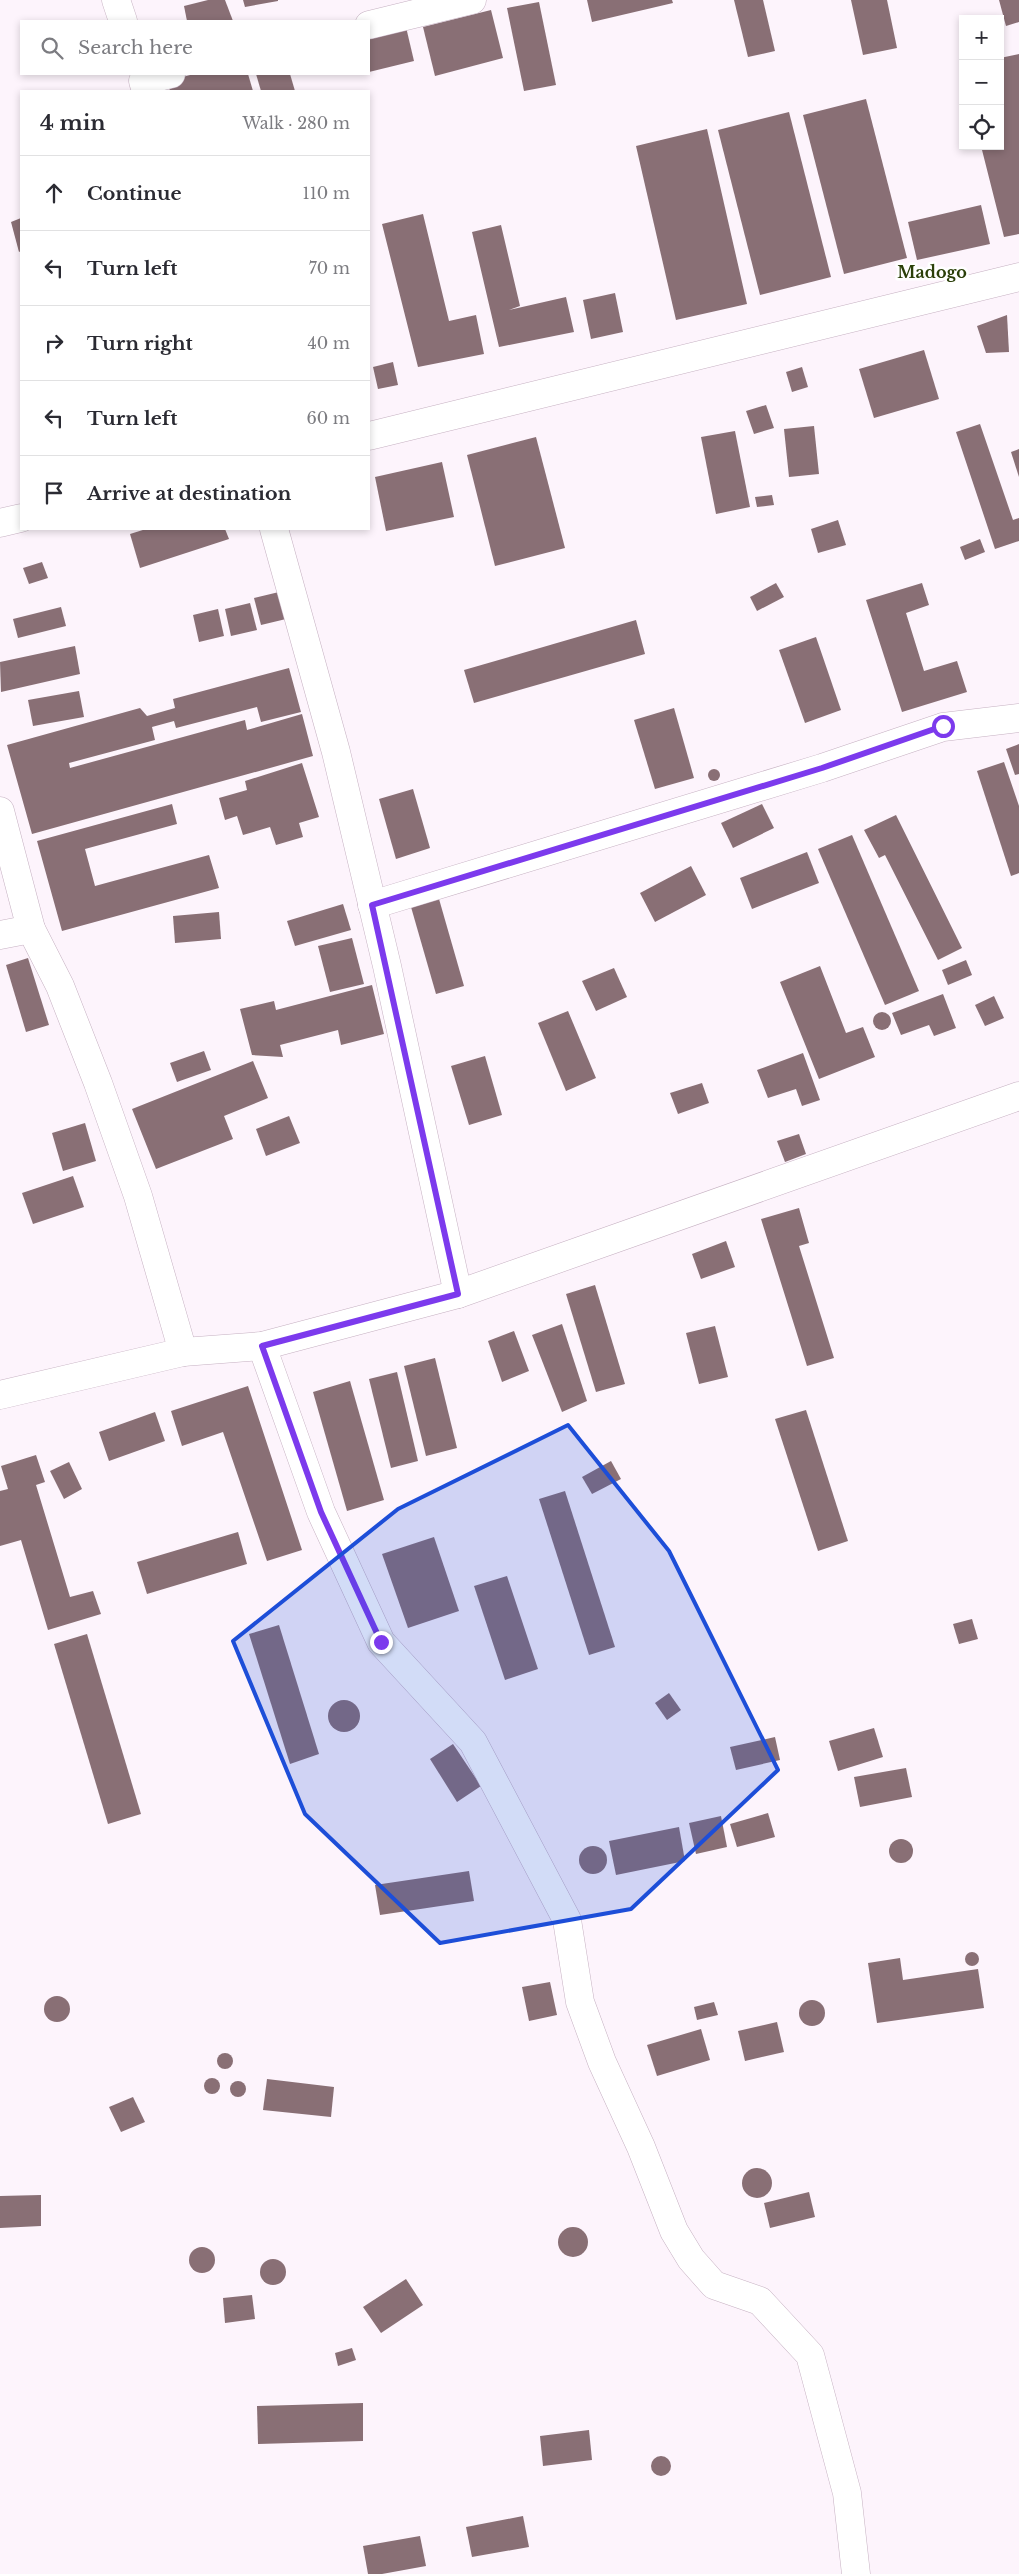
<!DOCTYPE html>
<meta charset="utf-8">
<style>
body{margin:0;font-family:"Libre Baskerville",serif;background:#f2f2f3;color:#2b2b33}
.controls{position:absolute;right:15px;top:15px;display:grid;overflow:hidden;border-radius:0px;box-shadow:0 2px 8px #0003}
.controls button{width:45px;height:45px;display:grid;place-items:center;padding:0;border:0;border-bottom:1px solid #e1e1e2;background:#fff;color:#2b2b33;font:25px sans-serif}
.stop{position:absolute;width:15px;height:15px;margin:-11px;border:4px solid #7c3aed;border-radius:50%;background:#fff}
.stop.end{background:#7c3aed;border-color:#fff;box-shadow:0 1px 5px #0008}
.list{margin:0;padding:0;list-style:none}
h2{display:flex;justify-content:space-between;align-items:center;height:65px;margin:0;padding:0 20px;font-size:21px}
h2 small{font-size:16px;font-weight:400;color:#7c7c81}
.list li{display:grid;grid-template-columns:32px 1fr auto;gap:15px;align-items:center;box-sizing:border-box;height:75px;padding:0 20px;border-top:1px solid #e1e1e2}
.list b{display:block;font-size:19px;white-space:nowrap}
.list em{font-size:16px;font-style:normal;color:#7c7c81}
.icon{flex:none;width:28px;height:28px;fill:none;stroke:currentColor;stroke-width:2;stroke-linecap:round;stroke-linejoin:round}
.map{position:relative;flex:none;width:1019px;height:2574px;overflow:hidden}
.search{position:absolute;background:#fff;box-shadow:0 2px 8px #0003;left:20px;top:20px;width:350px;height:55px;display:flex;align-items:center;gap:12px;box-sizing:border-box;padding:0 18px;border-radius:0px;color:#7c7c81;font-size:19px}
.panel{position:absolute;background:#fff;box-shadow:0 2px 8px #0003;left:20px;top:90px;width:350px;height:440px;border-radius:0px}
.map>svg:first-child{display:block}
.building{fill:#896f75}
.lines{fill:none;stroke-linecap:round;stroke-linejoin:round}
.minor-casing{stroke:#c6b1c2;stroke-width:29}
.minor{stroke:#fff;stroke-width:28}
.route{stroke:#7c3aed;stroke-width:6}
.marked{fill:#1d4ed8;fill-opacity:0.2;stroke:#1d4ed8;stroke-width:4;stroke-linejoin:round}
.labels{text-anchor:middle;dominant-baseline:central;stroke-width:5;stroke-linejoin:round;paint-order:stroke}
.quarter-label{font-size:16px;font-weight:bold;fill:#2b3f09;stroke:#fff}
</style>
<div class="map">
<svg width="1019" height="2574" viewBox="0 0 1019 2574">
<rect width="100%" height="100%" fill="#fdf4fc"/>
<!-- building -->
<g class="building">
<path d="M208,0H225L233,21H187L184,6Z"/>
<path d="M243,0H278V1L245,7Z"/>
<path d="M587,0H672L673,3L592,22Z"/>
<path d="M734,0H763L775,51L748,57Z"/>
<path d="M851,0H887L897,48L863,55Z"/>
<path d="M999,0H1019V22L1006,26Z"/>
<path d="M539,2L556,85L524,91L507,8Z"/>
<path d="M491,10L503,58L435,76L423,27Z"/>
<path d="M406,27L414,61L369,72V37Z"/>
<path d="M1019,54V234L1004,237L981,146H1000V58Z"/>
<path d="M194,74H248L253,91H170L167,81Z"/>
<path d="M256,74H290L295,91H261Z"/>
<path d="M866,99L907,258L844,274L803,115Z"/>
<path d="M789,112L831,277L760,295L718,130Z"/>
<path d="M707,129L747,304L676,320L636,146Z"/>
<path d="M981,205L990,244L917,260L908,222Z"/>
<path d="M423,214L449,321L476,315L484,354L418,367L382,224Z"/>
<path d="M21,218V251L19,252L11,222Z"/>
<path d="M501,225L520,306L509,310L566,297L574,332L499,347L472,232Z"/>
<path d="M615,293L623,332L591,339L583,300Z"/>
<path d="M1007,315L1009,352L986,353L977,326Z"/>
<path d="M924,350L939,399L874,418L859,369Z"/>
<path d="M393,362L398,385L378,389L373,367Z"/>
<path d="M802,367L808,387L792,392L786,372Z"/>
<path d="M766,405L774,428L754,434L746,411Z"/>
<path d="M980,424L1013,520L1019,518V541L995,549L956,432Z"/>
<path d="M814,426L819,474L789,477L784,429Z"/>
<path d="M735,431L750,507L716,514L701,437Z"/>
<path d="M536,437L565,548L495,566L467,455Z"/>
<path d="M1019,449V477L1011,452Z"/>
<path d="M442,462L454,517L386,531L375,477Z"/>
<path d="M772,495L774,505L757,507L755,497Z"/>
<path d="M838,520L846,545L818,553L811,529Z"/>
<path d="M146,529H225L229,539L140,568L130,534Z"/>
<path d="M980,539L985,552L965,560L960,547Z"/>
<path d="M42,562L48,578L29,584L23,568Z"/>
<path d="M776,583L784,597L757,611L750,597Z"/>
<path d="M922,583L929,605L906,613L924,671L957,661L967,692L902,712L866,600Z"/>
<path d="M279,592L286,619L261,625L254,598Z"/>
<path d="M250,603L257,630L231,636L225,609Z"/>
<path d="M61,607L66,626L18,638L13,619Z"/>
<path d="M218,609L224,636L199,642L193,615Z"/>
<path d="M636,620L645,654L474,703L464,670Z"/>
<path d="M816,637L841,710L805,723L779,650Z"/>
<path d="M75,646L80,674L1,692L0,662Z"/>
<path d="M289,668L301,712L261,722L257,707L176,728L174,721L152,727L155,740L69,763L70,768L245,720L247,730L302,714L313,756L32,834L7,745L140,708L147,716L175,708L173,699Z"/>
<path d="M79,691L84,717L33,726L28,700Z"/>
<path d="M674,708L694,778L655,789L634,720Z"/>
<path d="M1019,744V774L1015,775L1006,749Z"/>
<path d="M1004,762L1019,806V873L1011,876L977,771Z"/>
<path d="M302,763L319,817L299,823L303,837L276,845L270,827L243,835L237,816L225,820L219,798L247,790L245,781Z"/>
<circle cx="714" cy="775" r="6"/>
<path d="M413,789L430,848L396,859L379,799Z"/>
<path d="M172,804L177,824L85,849L95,886L209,855L219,888L62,931L37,841Z"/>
<path d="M762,804L774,828L733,848L721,823Z"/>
<path d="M896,815L962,948L938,960L885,855L879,858L864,830Z"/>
<path d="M852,835L919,991L885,1005L818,849Z"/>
<path d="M807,852L819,883L752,909L740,878Z"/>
<path d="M691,866L706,895L655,922L640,893Z"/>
<path d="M437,892L464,986L436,994L409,900Z"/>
<path d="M343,904L351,930L295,946L287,921Z"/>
<path d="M219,912L221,939L175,943L173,916Z"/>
<path d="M352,938L364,984L330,992L318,946Z"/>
<path d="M28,958L49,1025L26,1032L6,965Z"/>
<path d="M966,960L972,975L948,985L942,970Z"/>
<path d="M820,966L846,1033L863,1027L875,1057L819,1079L780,982Z"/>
<path d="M614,968L627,997L596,1011L582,981Z"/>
<path d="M372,985L384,1034L341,1045L338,1030L280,1045L283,1057L252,1055L240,1009L274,1001L276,1010Z"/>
<path d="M943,994L956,1028L934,1036L929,1025L901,1035L892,1013Z"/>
<path d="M994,996L1004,1018L985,1026L975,1005Z"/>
<path d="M568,1011L596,1078L566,1091L538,1023Z"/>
<circle cx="882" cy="1021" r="9"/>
<path d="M204,1051L211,1070L177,1082L170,1063Z"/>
<path d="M803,1053L820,1100L802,1106L796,1089L768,1098L757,1070Z"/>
<path d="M485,1056L502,1115L469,1125L451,1066Z"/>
<path d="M253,1061L268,1098L224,1116L233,1139L156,1169L132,1109Z"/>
<path d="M702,1083L709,1103L678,1114L670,1093Z"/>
<path d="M289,1116L300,1143L266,1156L256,1129Z"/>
<path d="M85,1123L96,1161L63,1171L52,1133Z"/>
<path d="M799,1134L806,1154L785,1162L777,1141Z"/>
<path d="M73,1176L84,1207L33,1224L22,1193Z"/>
<path d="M799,1208L809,1243L799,1246L834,1358L807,1366L761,1219Z"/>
<path d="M726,1241L735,1267L701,1279L692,1254Z"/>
<path d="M595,1285L625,1384L596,1392L566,1294Z"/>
<path d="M562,1324L587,1401L562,1412L532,1335Z"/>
<path d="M715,1326L728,1377L699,1384L686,1333Z"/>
<path d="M514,1331L529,1371L502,1382L488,1341Z"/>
<path d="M435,1358L457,1448L426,1456L404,1366Z"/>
<path d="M397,1372L418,1461L391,1468L369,1379Z"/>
<path d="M350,1381L384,1500L347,1511L313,1392Z"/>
<path d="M248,1386L302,1550L267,1561L223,1432L182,1446L171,1411Z"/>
<path d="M806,1410L848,1541L818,1551L775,1419Z"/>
<path d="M155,1412L165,1441L109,1461L99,1432Z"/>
<path d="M36,1455L45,1482L36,1485L70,1597L93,1591L101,1614L48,1630L21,1540L0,1546V1491L8,1489L1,1466Z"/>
<path d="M611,1461L621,1479L592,1494L582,1477Z"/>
<path d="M69,1462L82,1489L64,1499L50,1471Z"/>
<path d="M565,1491L615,1647L589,1655L539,1499Z"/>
<path d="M238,1532L247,1564L147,1594L137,1562Z"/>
<path d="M434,1537L459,1611L408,1628L382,1554Z"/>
<path d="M507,1576L538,1669L505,1680L474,1586Z"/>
<path d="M972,1619L978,1639L959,1644L953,1624Z"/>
<path d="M279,1625L319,1754L290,1764L249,1634Z"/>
<path d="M87,1634L141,1814L108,1824L54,1644Z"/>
<path d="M669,1693L681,1710L667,1720L655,1703Z"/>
<circle cx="344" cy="1716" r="16"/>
<path d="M874,1728L883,1757L838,1771L829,1741Z"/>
<path d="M775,1737L780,1760L736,1770L730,1747Z"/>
<path d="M453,1744L481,1786L457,1802L430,1759Z"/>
<path d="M906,1768L912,1797L860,1807L854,1777Z"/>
<path d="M768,1813L775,1837L737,1847L730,1824Z"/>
<path d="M721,1816L727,1847L696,1854L689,1823Z"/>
<path d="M679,1827L685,1861L616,1875L609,1841Z"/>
<circle cx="901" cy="1851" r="12"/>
<circle cx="593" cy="1860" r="14"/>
<path d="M469,1871L474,1901L380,1915L375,1885Z"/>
<circle cx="972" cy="1959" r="7"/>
<path d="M900,1958L903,1980L978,1969L984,2008L877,2023L868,1963Z"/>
<path d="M550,1982L557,2015L529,2021L522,1987Z"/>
<circle cx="57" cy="2009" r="13"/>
<circle cx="812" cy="2013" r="13"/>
<path d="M714,2002L718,2015L697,2020L694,2007Z"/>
<path d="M777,2022L784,2052L745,2061L738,2031Z"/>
<path d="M701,2029L710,2060L657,2076L647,2045Z"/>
<circle cx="225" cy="2061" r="8"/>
<circle cx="212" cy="2086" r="8"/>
<path d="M267,2079L334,2087L331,2117L263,2110Z"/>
<circle cx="238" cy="2089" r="8"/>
<path d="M133,2097L145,2122L121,2132L109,2107Z"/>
<circle cx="757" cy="2183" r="15"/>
<path d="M809,2192L815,2217L770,2228L764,2203Z"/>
<path d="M41,2195V2226L0,2228V2196Z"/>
<circle cx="573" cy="2242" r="15"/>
<circle cx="202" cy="2260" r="13"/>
<circle cx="273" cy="2272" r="13"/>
<path d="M406,2279L423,2305L381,2333L363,2307Z"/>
<path d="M252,2295L255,2319L225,2323L223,2298Z"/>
<path d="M352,2348L356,2360L338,2366L335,2353Z"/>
<path d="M363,2403V2441L258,2444L257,2406Z"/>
<path d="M589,2430L592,2460L543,2466L540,2436Z"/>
<circle cx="661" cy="2466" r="10"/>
<path d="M523,2516L529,2547L472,2557L466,2527Z"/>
<path d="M420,2536L426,2566L382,2574H368L363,2546Z"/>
</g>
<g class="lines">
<defs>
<g id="minor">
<path d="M116,0L123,21"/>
<path d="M369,25L472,0"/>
<path d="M146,91L143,81L171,74"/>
<path d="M369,436L1019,277"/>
<path d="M0,523L21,518"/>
<path d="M274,529L336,752L387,966L458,1294"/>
<path d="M0,811L31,929L60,986L98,1083L138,1196L183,1352"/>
<path d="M372,905L822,768L943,727L1019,718"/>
<path d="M0,935L31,929"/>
<path d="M262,1346L321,1512L381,1642L473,1742L567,1920L580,2002L602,2062L641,2147L674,2231L691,2259L714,2285L760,2301L810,2355L847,2493L856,2574"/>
<path d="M0,1395L183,1352L262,1346L458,1294L1019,1096"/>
</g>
</defs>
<!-- minor casing -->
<use href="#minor" class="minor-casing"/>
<!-- minor -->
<use href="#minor" class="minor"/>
</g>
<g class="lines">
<!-- route -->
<path class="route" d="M381,1642L321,1512L262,1346L458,1294L372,905L822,768L943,726"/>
</g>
<!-- marked area -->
<path class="marked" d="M568,1425L669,1551L778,1770L631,1909L440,1943L305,1814L233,1641L398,1509Z"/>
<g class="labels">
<!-- quarter labels -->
<g class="quarter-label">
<text x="932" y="272">Madogo</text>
</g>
</g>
</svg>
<div class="controls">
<button>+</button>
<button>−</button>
<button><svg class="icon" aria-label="locate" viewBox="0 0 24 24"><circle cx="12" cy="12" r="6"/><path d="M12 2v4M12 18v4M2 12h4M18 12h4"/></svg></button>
</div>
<div class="stop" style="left:943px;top:726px"></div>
<div class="stop end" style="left:381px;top:1642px"></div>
<div class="search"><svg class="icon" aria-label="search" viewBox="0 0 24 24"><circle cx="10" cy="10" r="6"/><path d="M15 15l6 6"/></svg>Search here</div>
<section class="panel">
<h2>4 min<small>Walk · 280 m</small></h2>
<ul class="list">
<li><svg class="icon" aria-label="ahead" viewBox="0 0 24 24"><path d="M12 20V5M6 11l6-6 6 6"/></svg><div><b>Continue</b></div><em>110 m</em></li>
<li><svg class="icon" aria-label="left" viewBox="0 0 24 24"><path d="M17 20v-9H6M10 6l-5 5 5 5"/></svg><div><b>Turn left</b></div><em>70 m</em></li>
<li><svg class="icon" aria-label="right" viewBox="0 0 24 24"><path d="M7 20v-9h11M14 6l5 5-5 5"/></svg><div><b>Turn right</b></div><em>40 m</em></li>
<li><svg class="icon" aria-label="left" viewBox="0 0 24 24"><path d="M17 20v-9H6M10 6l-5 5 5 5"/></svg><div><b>Turn left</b></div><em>60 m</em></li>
<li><svg class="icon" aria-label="arrive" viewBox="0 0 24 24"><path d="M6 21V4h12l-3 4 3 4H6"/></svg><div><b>Arrive at destination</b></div></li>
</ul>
</section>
</div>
